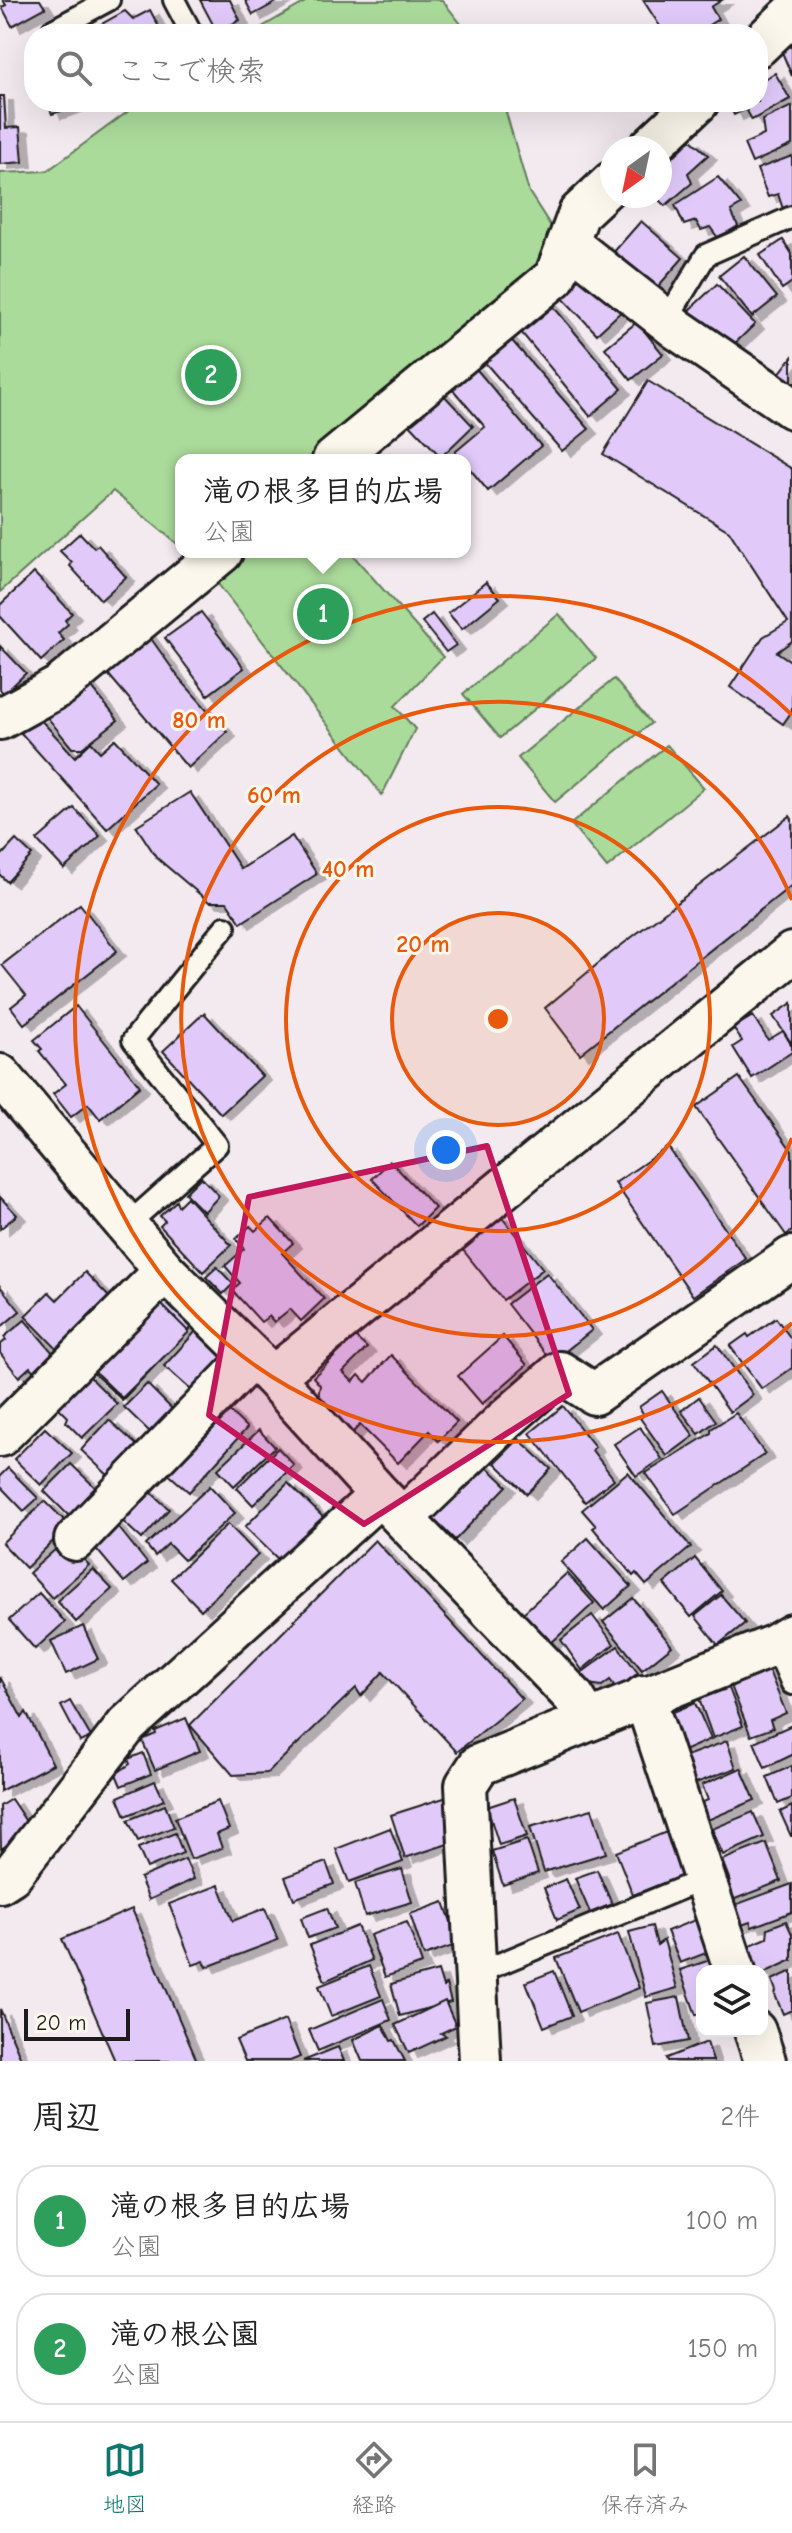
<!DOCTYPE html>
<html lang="ja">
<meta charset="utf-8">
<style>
body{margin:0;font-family:"Comic Neue","Klee One",sans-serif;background:#f6f6f6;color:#222}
.controls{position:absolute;right:24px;bottom:24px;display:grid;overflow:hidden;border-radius:16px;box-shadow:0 8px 32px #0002}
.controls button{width:72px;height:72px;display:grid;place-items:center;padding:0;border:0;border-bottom:2px solid #e0e0e0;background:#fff;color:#222;font:40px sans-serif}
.compass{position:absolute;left:600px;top:136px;width:72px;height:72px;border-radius:50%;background:#fff;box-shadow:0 8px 32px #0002;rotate:213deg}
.scale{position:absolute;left:24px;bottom:20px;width:106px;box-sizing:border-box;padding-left:8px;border:4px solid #1c1c1c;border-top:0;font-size:22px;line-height:28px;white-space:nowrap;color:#1c1c1c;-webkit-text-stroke:6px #fbf7ec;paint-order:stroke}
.you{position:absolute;left:446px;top:1150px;width:28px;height:28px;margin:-20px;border:6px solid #fff;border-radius:50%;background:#1a73e8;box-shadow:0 0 0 12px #1a73e833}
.badge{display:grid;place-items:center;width:52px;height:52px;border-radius:50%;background:#0f766e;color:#fff;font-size:26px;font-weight:700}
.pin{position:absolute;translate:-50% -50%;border:4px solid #fff;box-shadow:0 2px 8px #0006}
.popup{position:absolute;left:175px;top:454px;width:296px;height:104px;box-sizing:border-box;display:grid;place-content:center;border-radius:16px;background:#fff;filter:drop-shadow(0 2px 6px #0005);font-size:26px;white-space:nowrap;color:#767676}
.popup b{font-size:30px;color:#222}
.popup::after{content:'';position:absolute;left:50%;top:100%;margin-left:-16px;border:16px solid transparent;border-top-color:#fff}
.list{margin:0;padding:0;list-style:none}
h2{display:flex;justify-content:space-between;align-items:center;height:104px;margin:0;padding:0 32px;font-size:34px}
h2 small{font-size:26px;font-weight:400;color:#767676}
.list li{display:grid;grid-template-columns:52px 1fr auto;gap:24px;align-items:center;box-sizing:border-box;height:112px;margin:0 16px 16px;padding:0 16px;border:2px solid #e0e0e0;border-radius:32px}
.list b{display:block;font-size:30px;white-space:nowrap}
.list p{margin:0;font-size:26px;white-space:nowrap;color:#767676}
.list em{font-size:26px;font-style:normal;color:#767676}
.icon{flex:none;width:44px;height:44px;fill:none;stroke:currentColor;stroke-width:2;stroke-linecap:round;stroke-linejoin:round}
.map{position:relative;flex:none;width:792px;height:2061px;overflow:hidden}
.search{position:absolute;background:#fff;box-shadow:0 8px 32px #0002;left:24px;right:24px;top:24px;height:88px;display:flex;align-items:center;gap:20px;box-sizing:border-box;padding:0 28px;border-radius:32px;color:#767676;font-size:30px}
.sheet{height:360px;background:#fff}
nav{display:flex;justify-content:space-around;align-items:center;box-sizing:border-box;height:112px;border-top:2px solid #e0e0e0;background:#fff;font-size:22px;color:#767676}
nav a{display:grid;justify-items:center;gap:4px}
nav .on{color:#0f766e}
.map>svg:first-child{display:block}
.green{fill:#abdb9b;stroke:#647c5c;stroke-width:2}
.building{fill:#e1cafa;stroke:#1c1c1c;stroke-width:2;filter:url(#shadow)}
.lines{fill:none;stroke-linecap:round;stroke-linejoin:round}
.service-casing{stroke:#1c1c1c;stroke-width:26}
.minor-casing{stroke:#1c1c1c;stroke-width:46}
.service{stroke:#fbf7ec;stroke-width:20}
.minor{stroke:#fbf7ec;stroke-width:40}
.marked{fill:#c2185b;fill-opacity:0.2;stroke:#c2185b;stroke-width:6;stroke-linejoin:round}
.ring{fill:none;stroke:#e8590c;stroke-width:4}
.centre{fill:#e8590c;stroke:#fbf7ec;stroke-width:4}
.ring-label{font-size:24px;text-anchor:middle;font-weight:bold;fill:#e8590c;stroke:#fbf7ec;stroke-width:6;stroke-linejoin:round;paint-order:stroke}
</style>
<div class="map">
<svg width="792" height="2061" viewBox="0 0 792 2061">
<defs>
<filter id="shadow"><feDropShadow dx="9" dy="5" stdDeviation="0" flood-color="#0004"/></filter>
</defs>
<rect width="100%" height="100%" fill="#f3eaf0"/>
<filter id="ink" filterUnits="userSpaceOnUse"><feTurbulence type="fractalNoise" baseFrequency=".0125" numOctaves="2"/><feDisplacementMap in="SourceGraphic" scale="16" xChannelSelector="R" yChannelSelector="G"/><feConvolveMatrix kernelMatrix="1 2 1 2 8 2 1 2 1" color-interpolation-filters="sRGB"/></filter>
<g filter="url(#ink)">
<!-- green -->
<g class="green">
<path d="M309,0H442L469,34H250Z"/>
<path d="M141,102H503L529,192L559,239L551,271L315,460H181V547L113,491L0,592V173L47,171Z"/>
<path d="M231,552H350L443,657L395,706L415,729L382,795L208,571Z"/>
<path d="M559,614L596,658L500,738L463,694Z"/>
<path d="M614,679L651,723L555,802L518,758Z"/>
<path d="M667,745L704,788L607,868L571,824Z"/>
</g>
<!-- building -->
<g class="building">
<path d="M3,0H40L45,8L12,26L2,7L6,5Z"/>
<path d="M200,0H230L240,20L217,32Z"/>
<path d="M245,0H280L253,15Z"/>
<path d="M643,0H722L711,7L718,19L695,34H665Z"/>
<path d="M150,10L160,29L152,34H104L100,25L125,11L133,19Z"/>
<path d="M792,39V76L779,45Z"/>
<path d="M775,73L790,99L752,120L746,109L734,115L728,102H758V82Z"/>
<path d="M0,96H4L6,128L20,127L23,162L0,164Z"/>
<path d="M47,102H81L82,104L52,114Z"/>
<path d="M792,106V145L752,163L744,144L764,135L762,120Z"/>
<path d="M691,140L708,155L688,173L692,183L665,206L655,196H660V169Z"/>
<path d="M792,156V205L783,209L778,194L768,197L757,169Z"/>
<path d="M718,177L741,205L731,211L738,226L718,238L710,227L701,230L696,221L684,225L675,205Z"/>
<path d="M641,221L683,258L654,291L612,254Z"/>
<path d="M783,240L792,254V282L782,289L760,255Z"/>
<path d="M744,256L777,297L752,317L719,276Z"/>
<path d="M584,265L625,308L597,334L556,291Z"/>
<path d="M717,284L755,324L726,352L687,312Z"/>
<path d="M548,300L622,389L590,416L516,326Z"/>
<path d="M637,322L663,354L631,380L605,348Z"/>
<path d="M507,335L589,429L562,451L481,358Z"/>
<path d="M792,357V384L779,374Z"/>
<path d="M473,365L541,446L488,491L465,463V460H462L455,452L485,427L449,385Z"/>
<path d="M648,381L792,469V641L777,652L792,662V711L783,724L730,687L763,637L788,622L729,531L603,454Z"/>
<path d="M440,391L473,426L441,457L407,421Z"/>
<path d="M80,533L94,548L98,545L126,577L101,600L70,566L72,563L60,551Z"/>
<path d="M34,573L72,613L65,620L68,624L58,633L64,640L41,661L0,616V605Z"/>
<path d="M486,582L500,598L462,629L448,613Z"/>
<path d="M201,612L244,668L208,695L165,638Z"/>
<path d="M432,614L456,645L446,652L422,622Z"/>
<path d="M147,633L179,678L227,732L188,768L96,660Z"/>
<path d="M0,646L26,673L4,694L0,689Z"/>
<path d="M84,678L118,720L82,748H72L42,711Z"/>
<path d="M38,717L75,757L91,742L100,752L115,739L156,784L107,829L21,733Z"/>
<path d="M190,792L241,869L292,836L317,874L241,923L227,902H209L157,858L136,826Z"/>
<path d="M74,808L100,836L64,869L37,840Z"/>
<path d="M790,816L792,819V885L580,1054L545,1008L606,957Z"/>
<path d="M16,840L32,855L7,882L0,875V857Z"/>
<path d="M80,904L117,951L24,1024L11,1007L26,995L2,965Z"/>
<path d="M792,1003V1044L773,1016Z"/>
<path d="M76,1006L140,1086L100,1119L88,1104L71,1117L53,1094L66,1084L39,1051L42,1049L34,1040Z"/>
<path d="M204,1013L262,1076L221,1114L163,1051Z"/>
<path d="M753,1016L768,1040L783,1031L792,1046V1052L752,1078L733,1047L742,1041L733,1028Z"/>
<path d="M739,1077L792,1151V1231L786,1235L696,1107Z"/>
<path d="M668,1147L746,1259L693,1296L615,1183Z"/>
<path d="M390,1161L435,1208L417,1226L372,1179Z"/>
<path d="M201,1177L219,1196L204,1212L185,1193Z"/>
<path d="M0,1197L17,1215L0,1229Z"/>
<path d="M187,1197L231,1245L203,1272L160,1226L165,1221L160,1216L176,1201L178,1206Z"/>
<path d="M499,1214L543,1269L503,1300L459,1245Z"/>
<path d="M270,1218L293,1243L282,1253L324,1299L301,1321L290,1309L274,1322L269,1316L261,1322L232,1290L240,1283L225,1266L244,1249L236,1239L250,1226L255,1231Z"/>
<path d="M217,1267L233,1284L223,1294L206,1277Z"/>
<path d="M85,1272L109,1297L88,1317L96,1325L61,1353L25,1316L49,1292L57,1300Z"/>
<path d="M547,1273L592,1330L552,1362L507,1304Z"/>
<path d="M0,1286L20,1311L0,1328Z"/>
<path d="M164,1300L192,1327L122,1400L89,1369Z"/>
<path d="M150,1303L161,1304L189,1332L122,1398L88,1365Z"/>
<path d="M776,1318L792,1340V1368L762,1389L730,1346L747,1334L749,1337Z"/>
<path d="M25,1320L59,1360L44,1372L35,1373L30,1367L19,1377L0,1353V1345L6,1340L4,1337Z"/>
<path d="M197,1330L225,1354L192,1391L164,1366Z"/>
<path d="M503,1336L527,1365L482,1404L458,1376Z"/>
<path d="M355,1337L367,1348L343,1372L353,1382L359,1375L366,1382L391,1355L457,1422L438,1441L429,1431L398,1463L360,1425L352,1433L318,1398L320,1385L313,1377Z"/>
<path d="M717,1345L753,1395L730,1412L694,1362Z"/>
<path d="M85,1372L117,1404L82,1438L66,1422L68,1417L54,1403Z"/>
<path d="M147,1384L176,1413L153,1435L124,1407Z"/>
<path d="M662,1391L694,1436L667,1456L640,1418L644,1415L639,1407Z"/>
<path d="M699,1397L716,1421L699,1434L681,1411Z"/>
<path d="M563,1406L595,1447L592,1450L614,1479L585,1502L530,1433Z"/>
<path d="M225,1407L247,1428L189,1492L166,1472Z"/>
<path d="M736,1413L765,1454L675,1514L646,1473L711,1433V1429Z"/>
<path d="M109,1420L139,1447L111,1478L81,1450Z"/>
<path d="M640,1427L662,1459L636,1476L614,1444Z"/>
<path d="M45,1428L72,1453L41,1485L14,1459Z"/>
<path d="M259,1430L275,1447L234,1486L218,1469Z"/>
<path d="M519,1439L551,1469L527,1494L495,1463Z"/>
<path d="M278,1448L294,1465L253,1505L237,1488Z"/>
<path d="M482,1462L507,1486L455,1540L429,1515Z"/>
<path d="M71,1464L98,1490L71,1518L44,1491Z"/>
<path d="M8,1468L38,1498L24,1511L0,1486V1476Z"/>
<path d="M628,1472L691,1547L646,1585L636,1573L633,1576L593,1528L596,1526L582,1510Z"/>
<path d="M288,1483L324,1518L281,1562L245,1527Z"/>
<path d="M144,1486L169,1509L142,1539L117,1516Z"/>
<path d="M210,1486L235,1513L184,1560L168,1544L155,1556L146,1545Z"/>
<path d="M45,1501L69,1525L26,1568L2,1543Z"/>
<path d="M111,1518L147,1563L124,1582L87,1538Z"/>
<path d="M228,1524L258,1555L201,1610L171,1579Z"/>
<path d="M588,1538L631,1586L604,1610L561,1562Z"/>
<path d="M66,1540L89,1565L52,1598L29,1573Z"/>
<path d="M375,1540L522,1699L457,1752L383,1672L361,1696L356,1688L267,1773L233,1775L190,1725Z"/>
<path d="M695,1558L722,1591L691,1617L664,1584Z"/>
<path d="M93,1569L112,1589L76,1622L57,1601Z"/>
<path d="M567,1573L594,1603L550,1644L522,1614Z"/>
<path d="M39,1593L65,1622L35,1649L9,1620Z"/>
<path d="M721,1595L745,1623L718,1645L695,1616Z"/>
<path d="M633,1598L672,1646L642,1670L603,1622Z"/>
<path d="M592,1615L614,1644L582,1670L561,1640Z"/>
<path d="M83,1626L98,1659L66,1674L51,1641Z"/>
<path d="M618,1646L638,1673L617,1689L610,1680L602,1686L588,1684L580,1674Z"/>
<path d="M767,1666L786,1713L770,1720L773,1728L751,1736L729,1681Z"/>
<path d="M0,1677L22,1718L26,1712L53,1764L0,1791Z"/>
<path d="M729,1688L743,1726L713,1738L699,1699Z"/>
<path d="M70,1701L91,1737L80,1742L61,1706Z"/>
<path d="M695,1703L711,1739L677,1754L661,1717Z"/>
<path d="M186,1718L200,1751L155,1770L142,1740L156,1734L155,1731Z"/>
<path d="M792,1725V1755L765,1768L754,1742Z"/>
<path d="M727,1741L736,1768L688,1786L678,1759Z"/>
<path d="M143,1753L151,1774L121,1786L116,1774L130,1764L128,1759Z"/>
<path d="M792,1766V1798L778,1804L767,1777Z"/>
<path d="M741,1768L755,1800L703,1822L696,1805L708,1800L702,1785Z"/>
<path d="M155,1781L164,1800L126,1816L118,1797Z"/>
<path d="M447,1797L460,1840L405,1858L391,1815Z"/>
<path d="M514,1798L527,1836L499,1845L487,1807Z"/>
<path d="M11,1799L31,1829L1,1849L0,1806Z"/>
<path d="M218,1801L229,1829L217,1834L222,1848L191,1859L175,1818Z"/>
<path d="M165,1805L174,1827L138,1841L128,1820Z"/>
<path d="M792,1806V1836H791L780,1812Z"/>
<path d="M592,1809L606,1853L544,1872L530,1827Z"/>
<path d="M753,1812L764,1837L723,1855L712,1829Z"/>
<path d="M390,1828L403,1862L349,1882L336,1849Z"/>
<path d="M669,1831L687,1874L633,1895L616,1852Z"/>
<path d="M175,1833L183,1853L147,1868L138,1848Z"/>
<path d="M527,1840L538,1873L503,1885L492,1851Z"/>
<path d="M766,1843L781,1881L730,1901L723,1883L730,1881L722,1860Z"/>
<path d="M185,1859L194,1879L149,1900L140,1878Z"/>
<path d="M326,1862L334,1884L294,1899L285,1877Z"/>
<path d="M402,1869L412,1902L365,1916L355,1883Z"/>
<path d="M597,1870L612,1904L590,1913L575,1878Z"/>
<path d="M566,1879L580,1910L557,1920L544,1888Z"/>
<path d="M792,1884V1912L752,1927L750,1922L739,1926L732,1906Z"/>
<path d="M219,1885L233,1921L265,1908L278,1940L207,1967L204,1961L193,1965L169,1904Z"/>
<path d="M444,1902L459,1944L424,1956L410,1914Z"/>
<path d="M327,1908L335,1928L308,1938L301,1918Z"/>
<path d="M132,1909L197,2061H115L62,1939Z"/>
<path d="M700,1918L714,1950L680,1963L667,1931Z"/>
<path d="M786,1921L792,1934V1960L762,1974V1971H756L746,1947L767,1938L768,1928Z"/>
<path d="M407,1922L422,1964L385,1977L370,1935Z"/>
<path d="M357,1926L372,1960L325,1981L310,1945Z"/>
<path d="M652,1926L657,1945L664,1940L677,1988L646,1997L629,1932Z"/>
<path d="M618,1934L639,1988L578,2012L556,1958Z"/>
<path d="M713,1959L717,1971H702V2013L696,2015L680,1970Z"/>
<path d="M369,1966L381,1996L331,2016L319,1986Z"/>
<path d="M438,1971L443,1987L446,1984L451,2002L400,2016L391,1984Z"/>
<path d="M554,1971L572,2016L544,2027L526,1982Z"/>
<path d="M792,1971V2010L783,2014L775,1995L776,1991L772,1980Z"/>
<path d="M679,1997L688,2041L656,2047L647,2003Z"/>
<path d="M383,1999L391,2020L318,2051L309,2030Z"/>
<path d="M445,2001L456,2026L441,2033L446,2036L409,2053L395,2025Z"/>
<path d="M0,2009L22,2061H0Z"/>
<path d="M285,2020L300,2057L290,2061H245L236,2040Z"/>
<path d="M383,2025L391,2041L394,2040L405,2061H362L353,2040Z"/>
<path d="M707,2042L713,2061H667L666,2058Z"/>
<path d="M338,2047L344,2061H303Z"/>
</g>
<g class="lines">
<defs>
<g id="service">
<path d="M174,0L192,34"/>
<path d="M53,30L109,0"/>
<path d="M666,321L706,255L792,217"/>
<path d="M127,1225L217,1145L133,1040L225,927"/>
<path d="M775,1645L792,1684"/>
<path d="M475,1974L704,1879"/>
</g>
<g id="minor">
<path d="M758,46L792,14"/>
<path d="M649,148L698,102"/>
<path d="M568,243L677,329L792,408"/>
<path d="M333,460L555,277L579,213L612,182"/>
<path d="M0,719L60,686L222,552"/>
<path d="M0,1075L165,1271L273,1377L380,1495L573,1696L588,1720"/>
<path d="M273,1377L792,953"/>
<path d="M0,1436L165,1271"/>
<path d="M403,1518L504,1421L560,1372L594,1394L792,1257"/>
<path d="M75,1540L252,1357"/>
<path d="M644,1696L735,1971"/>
<path d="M0,1882L11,1875L127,1725L380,1495"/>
<path d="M755,2031L765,2061"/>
<path d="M480,2061L466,1785L479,1765L775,1645L792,1635"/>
</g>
</defs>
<!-- service casing -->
<use href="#service" class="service-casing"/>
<!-- minor casing -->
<use href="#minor" class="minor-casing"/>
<!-- service -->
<use href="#service" class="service"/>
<!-- minor -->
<use href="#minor" class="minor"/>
</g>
</g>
<!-- marked area -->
<path class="marked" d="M487,1146L569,1394L364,1524L209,1415L249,1197Z"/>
<!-- distance rings -->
<circle cx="498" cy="1019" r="106" fill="#e8590c" fill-opacity=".12"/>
<g class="ring">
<circle cx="498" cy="1019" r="106"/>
<circle cx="498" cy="1019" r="212"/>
<path d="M792 1138A317 317 0 1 1 792 900"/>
<path d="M792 1323A423 423 0 1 1 792 715"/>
</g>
<circle cx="498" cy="1019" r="12" class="centre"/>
<g class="ring-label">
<text x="199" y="728">80 m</text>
<text x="274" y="803">60 m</text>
<text x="348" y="877">40 m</text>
<text x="423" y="952">20 m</text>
</g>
</svg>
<div class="controls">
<button><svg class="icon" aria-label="layers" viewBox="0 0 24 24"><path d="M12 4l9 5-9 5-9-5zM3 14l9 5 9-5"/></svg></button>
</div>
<svg class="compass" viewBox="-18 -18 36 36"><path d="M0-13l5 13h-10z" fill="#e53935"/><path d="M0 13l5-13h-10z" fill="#767676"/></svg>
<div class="scale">20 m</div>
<div class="you"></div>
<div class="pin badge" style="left:323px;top:614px;background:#2e9e5b">1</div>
<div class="popup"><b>滝の根多目的広場</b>公園</div>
<div class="pin badge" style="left:211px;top:375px;background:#2e9e5b">2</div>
<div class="search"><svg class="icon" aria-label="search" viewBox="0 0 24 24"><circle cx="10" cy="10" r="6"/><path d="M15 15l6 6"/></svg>ここで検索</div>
</div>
<section class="sheet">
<h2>周辺<small>2件</small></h2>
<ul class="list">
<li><span class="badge" style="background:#2e9e5b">1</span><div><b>滝の根多目的広場</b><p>公園</p></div><em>100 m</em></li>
<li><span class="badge" style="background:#2e9e5b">2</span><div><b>滝の根公園</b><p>公園</p></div><em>150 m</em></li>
</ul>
</section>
<nav>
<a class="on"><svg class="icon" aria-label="map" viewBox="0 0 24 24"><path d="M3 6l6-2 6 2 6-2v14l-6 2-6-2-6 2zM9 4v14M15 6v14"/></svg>地図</a>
<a><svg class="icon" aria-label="directions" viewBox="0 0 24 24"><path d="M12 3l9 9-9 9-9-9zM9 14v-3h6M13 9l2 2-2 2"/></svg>経路</a>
<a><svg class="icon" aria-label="saved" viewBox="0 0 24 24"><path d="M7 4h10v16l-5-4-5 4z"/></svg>保存済み</a>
</nav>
